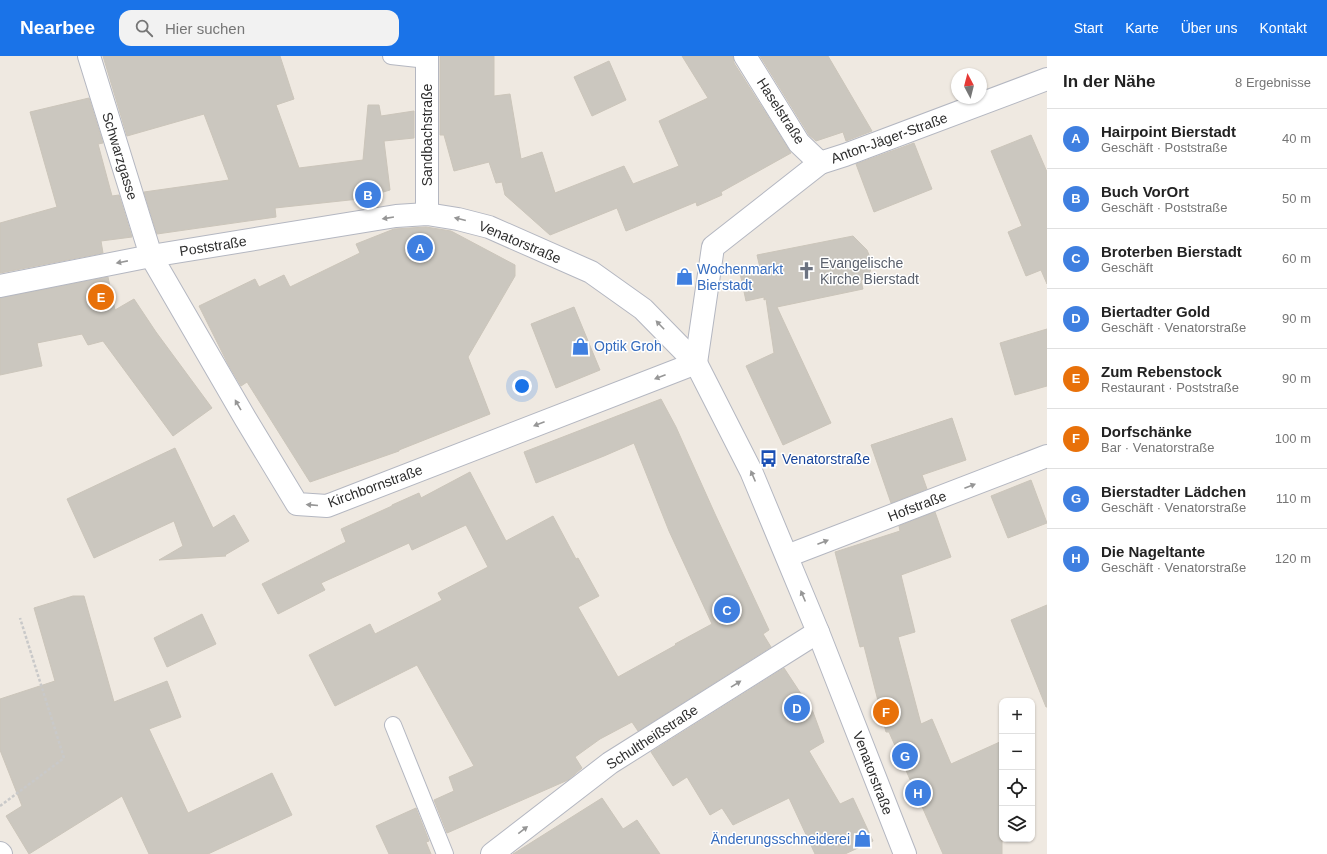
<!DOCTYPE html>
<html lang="de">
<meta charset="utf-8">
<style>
body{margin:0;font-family:Helvetica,sans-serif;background:#f2f2f2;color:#222}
.controls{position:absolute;right:12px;bottom:12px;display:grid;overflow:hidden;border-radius:8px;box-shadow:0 1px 3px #0004}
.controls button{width:36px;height:36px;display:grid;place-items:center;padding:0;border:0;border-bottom:1px solid #e0e0e0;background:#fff;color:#222;font:20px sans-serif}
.compass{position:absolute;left:951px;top:12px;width:36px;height:36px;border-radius:50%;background:#fff;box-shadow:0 1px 3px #0004;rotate:353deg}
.you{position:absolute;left:522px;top:330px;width:14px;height:14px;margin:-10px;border:3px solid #fff;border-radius:50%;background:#1a73e8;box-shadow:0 0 0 6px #1a73e833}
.badge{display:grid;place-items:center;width:26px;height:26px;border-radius:50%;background:#1a73e8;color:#fff;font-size:13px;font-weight:700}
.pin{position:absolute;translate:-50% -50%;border:2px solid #fff;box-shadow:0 1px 4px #0006}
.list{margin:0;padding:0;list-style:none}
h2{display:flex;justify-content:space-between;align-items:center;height:52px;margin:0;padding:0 16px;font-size:17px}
h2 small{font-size:13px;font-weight:400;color:#767676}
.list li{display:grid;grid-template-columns:26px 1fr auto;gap:12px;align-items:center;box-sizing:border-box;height:60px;padding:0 16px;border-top:1px solid #e0e0e0}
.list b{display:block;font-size:15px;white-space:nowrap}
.list p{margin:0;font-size:13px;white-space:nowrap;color:#767676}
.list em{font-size:13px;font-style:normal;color:#767676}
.icon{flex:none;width:22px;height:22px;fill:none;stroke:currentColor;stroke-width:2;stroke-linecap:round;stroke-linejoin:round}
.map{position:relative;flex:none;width:1047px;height:798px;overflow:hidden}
header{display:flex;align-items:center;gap:24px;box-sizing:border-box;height:56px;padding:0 20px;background:#1a73e8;color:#fff}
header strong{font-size:19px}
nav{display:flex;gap:22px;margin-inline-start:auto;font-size:14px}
.search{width:280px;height:36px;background:#f2f2f2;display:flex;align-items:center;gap:10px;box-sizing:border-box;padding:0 14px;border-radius:12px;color:#767676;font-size:15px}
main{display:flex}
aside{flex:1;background:#fff}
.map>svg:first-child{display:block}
.building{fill:#cbc7bf;stroke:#cbc5ba}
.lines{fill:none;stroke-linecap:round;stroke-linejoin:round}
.service-casing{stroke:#b4b7c1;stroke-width:18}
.pedestrian-casing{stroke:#b4b7c1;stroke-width:24}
.minor-casing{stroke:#b4b7c1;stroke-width:24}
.secondary-casing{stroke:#b4b7c1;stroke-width:24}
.path{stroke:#c9c9c9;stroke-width:2.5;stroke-dasharray:3 2;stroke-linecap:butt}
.service{stroke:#fff;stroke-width:16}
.pedestrian{stroke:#fff;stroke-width:22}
.minor{stroke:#fff;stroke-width:22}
.secondary{stroke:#fff;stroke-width:22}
.oneway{fill:#969696}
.labels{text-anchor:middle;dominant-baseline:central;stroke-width:3;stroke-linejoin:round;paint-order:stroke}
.street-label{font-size:14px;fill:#2e2e2e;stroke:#fff}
.worship-label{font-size:14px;fill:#5b616d;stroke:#fff;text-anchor:start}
.shop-label{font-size:14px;fill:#366cbe;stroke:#fff;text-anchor:start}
.transit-label{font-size:14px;fill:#164399;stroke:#fff;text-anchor:start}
</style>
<header>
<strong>Nearbee</strong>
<div class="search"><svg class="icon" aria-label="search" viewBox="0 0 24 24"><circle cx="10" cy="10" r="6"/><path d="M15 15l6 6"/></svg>Hier suchen</div>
<nav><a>Start</a><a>Karte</a><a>Über uns</a><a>Kontakt</a></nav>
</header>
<main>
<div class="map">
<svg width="1047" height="798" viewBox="0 0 1047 798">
<rect width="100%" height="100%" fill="#efe9e1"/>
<!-- building -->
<g class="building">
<path d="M103,0H280L294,43L276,49L299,112L363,104L368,49H379L381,60L414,55V82L384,85L390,134L359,143L275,152L276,161L157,178L144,136L229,124L204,58L127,80Z"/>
<path d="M440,0H494V40L510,38L521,103L542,96L555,137L624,110L633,128L679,110L659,65L708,42L682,0H733L734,7L791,97L721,136L722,139L697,150L696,146L626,175L617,152L550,179L505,139L502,126L496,127L489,106L454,115L444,79H440Z"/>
<path d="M760,0H828L872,75L846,85L843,76L816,85L809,79Z"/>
<path d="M609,5L626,44L592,60L574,21Z"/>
<path d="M89,42L103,87L98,88L112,140L119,139L132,181L101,185L103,197L0,217V167L57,151L30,56Z"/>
<path d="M1031,79L1047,116V228L1041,214L1026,220L1008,176L1022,170L991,95Z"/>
<path d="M914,87L932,133L874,156L856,108Z"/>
<path d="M426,171L451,175L515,209V220L468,301L490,358L399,394V395L310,426L247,326L241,330L228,308L199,250L255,223L259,231L284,219L290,231L360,197L356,188L394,173Z"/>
<path d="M853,180L867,194L872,206L870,216L861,225L863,233L777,251L831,367L783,389L746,310L774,297L766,243L764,244V241L746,245L740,217L760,212L757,199Z"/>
<path d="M108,221L115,254L134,243L156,276L212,352L173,380L103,285L88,289L82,278L37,287L42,310L0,319V242Z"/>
<path d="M574,251L600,314L556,332L531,268Z"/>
<path d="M1047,273V330L1015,339L1000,287Z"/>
<path d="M661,343L676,371L715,458L769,574L763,578L771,591L638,675L632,666L600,683L575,701L582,712L568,724L447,777L434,744L454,735L449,721L474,710L417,609L335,650L309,599L370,568L375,578L442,544L438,537L488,511L466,469L412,494L409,487L321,527L325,534L278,558L262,528L346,486L341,473L392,450V449L419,437L421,442L470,416L506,485L553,460L576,503L578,502L599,540L578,551L618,621L676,589L675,588L712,568L669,475L634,387L604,400L536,427L524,396Z"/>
<path d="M952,362L966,404L922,419L927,433L891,447L871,389Z"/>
<path d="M175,392L213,472L234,459L249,485L225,499L226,500L159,504L183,490L174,465L94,502L67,443Z"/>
<path d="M1031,424L1047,467L1008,482L991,440Z"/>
<path d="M935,456L951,501L901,519L915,576L898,581L921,668L932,663L951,708L1002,685V798H943L889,676H886L864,590L860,591L835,496L900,475L899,470Z"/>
<path d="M73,540H84L114,646L167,625L181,661L149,673L188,757L272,717L292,759L208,798H149L122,740L29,798L6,760L22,750L0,694V643L55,625L34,552Z"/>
<path d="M1047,549V651H1046L1011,564Z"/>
<path d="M202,558L216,588L167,611L154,582Z"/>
<path d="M784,612L813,656L824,686L809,695L840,748L853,742L873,785L845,798H815L789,742L733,769L722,752L710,759L687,721L673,730L651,696Z"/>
<path d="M602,742L623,773L637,764L660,798H513Z"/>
<path d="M416,752L429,785L426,786L431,798H389L376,770Z"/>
</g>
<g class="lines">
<defs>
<g id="service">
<path d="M391,0L427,4"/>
<path d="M393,669L445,798"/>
</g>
<path id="pedestrian" d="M696,307L713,191L820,107"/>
<g id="minor">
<path d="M89,0L151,200L245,362L297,448L327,450L696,307"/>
<path d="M427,0V158"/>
<path d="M745,0L799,87L820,107L845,99L1047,23"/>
<path d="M787,500L1047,400"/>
<path d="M0,797L1,798"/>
</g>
<g id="secondary">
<path d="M0,230L151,200L396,160L427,158L458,163L489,171L591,216L643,253L696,307L751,415L818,576L905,798"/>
<path d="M492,798L610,707L818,576"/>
</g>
</defs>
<!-- service casing -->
<use href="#service" class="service-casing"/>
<!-- pedestrian casing -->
<use href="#pedestrian" class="pedestrian-casing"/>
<!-- minor casing -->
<use href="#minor" class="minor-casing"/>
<!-- secondary casing -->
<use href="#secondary" class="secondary-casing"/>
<!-- path -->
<path class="path" d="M0,750L64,702L20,562"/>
<!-- service -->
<use href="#service" class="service"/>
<!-- pedestrian -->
<use href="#pedestrian" class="pedestrian"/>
<!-- minor -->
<use href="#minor" class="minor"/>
<!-- secondary -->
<use href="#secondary" class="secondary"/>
</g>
<!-- one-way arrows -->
<defs><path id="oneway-solid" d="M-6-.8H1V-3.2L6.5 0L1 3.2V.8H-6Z"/></defs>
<g class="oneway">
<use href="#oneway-solid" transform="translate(388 162) rotate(171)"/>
<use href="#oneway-solid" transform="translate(460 163) rotate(-166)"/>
<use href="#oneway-solid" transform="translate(122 206) rotate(169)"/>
<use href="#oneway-solid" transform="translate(660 269) rotate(-134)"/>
<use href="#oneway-solid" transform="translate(660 321) rotate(159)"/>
<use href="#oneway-solid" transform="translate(238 349) rotate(-120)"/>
<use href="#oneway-solid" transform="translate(539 368) rotate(159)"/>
<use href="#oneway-solid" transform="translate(753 420) rotate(-113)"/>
<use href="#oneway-solid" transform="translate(970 430) rotate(-21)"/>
<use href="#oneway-solid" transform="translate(312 449) rotate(-175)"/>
<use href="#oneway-solid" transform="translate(823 486) rotate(-21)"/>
<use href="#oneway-solid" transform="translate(803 540) rotate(-113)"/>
<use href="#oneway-solid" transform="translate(736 628) rotate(-32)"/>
<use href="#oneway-solid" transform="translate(523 774) rotate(-38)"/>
</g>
<!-- icons -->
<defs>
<symbol id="church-bare" viewBox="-9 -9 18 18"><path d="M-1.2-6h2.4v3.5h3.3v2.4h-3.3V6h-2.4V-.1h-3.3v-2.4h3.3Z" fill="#6b7280" stroke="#fff" stroke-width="2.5" paint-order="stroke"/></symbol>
<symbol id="shop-bare" viewBox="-9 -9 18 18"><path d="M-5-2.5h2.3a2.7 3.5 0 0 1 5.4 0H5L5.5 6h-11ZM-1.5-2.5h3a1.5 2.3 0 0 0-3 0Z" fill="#3f7fe0" stroke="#fff" stroke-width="2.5" paint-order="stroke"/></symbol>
<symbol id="bus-bare" viewBox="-9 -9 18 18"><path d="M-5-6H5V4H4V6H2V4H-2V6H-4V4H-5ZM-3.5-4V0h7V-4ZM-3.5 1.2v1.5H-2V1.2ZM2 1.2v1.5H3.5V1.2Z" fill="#1a4fb4" stroke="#fff" stroke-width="2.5" paint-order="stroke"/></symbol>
</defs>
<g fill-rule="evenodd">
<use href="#church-bare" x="794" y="202" width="25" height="25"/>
<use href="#shop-bare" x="672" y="208" width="25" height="25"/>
<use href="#shop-bare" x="568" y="278" width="25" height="25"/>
<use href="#bus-bare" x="756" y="390" width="25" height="25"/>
<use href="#shop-bare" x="850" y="770" width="25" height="25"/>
</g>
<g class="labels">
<!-- street labels -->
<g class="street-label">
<text transform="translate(781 55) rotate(57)">Haselstraße</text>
<text transform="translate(427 79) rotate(-90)">Sandbachstraße</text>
<text transform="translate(889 82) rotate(-20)">Anton-Jäger-Straße</text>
<text transform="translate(120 100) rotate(73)">Schwarzgasse</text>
<text transform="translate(520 186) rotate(23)">Venatorstraße</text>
<text transform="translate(213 190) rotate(-9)">Poststraße</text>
<text transform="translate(375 430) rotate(-20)">Kirchbornstraße</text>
<text transform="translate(917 450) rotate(-21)">Hofstraße</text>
<text transform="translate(652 681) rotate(-33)">Schultheißstraße</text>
<text transform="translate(873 717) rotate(69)">Venatorstraße</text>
</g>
<!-- worship labels -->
<g class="worship-label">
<text x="820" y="207">Evangelische<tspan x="820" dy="16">Kirche Bierstadt</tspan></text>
</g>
<!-- shop labels -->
<g class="shop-label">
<text x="697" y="213">Wochenmarkt<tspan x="697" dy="16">Bierstadt</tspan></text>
<text x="594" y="290">Optik Groh</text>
<text x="850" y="783" text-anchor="end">Änderungsschneiderei</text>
</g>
<!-- transit labels -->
<g class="transit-label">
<text x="782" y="403">Venatorstraße</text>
</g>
</g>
</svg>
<div class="controls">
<button>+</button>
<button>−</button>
<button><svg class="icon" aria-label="locate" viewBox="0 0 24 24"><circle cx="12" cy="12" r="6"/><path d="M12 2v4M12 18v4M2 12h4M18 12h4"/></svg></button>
<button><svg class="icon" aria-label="layers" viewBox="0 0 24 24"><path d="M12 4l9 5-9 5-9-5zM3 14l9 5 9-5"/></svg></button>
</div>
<svg class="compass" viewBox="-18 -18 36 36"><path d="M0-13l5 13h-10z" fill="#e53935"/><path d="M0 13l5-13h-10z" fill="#767676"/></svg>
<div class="you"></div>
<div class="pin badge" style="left:420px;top:192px;background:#3f7fe0">A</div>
<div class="pin badge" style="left:368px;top:139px;background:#3f7fe0">B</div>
<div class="pin badge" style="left:727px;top:554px;background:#3f7fe0">C</div>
<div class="pin badge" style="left:797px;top:652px;background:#3f7fe0">D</div>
<div class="pin badge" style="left:101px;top:241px;background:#e8710a">E</div>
<div class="pin badge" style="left:886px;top:656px;background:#e8710a">F</div>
<div class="pin badge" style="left:905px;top:700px;background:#3f7fe0">G</div>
<div class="pin badge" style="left:918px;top:737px;background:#3f7fe0">H</div>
</div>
<aside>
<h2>In der Nähe<small>8 Ergebnisse</small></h2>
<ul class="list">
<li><span class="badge" style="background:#3f7fe0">A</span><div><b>Hairpoint Bierstadt</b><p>Geschäft · Poststraße</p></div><em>40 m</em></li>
<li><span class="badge" style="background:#3f7fe0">B</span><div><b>Buch VorOrt</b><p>Geschäft · Poststraße</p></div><em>50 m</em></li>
<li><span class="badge" style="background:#3f7fe0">C</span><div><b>Broterben Bierstadt</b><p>Geschäft</p></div><em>60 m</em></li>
<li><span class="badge" style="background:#3f7fe0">D</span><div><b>Biertadter Gold</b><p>Geschäft · Venatorstraße</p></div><em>90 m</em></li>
<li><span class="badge" style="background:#e8710a">E</span><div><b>Zum Rebenstock</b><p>Restaurant · Poststraße</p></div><em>90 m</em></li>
<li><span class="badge" style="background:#e8710a">F</span><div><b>Dorfschänke</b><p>Bar · Venatorstraße</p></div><em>100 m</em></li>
<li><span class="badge" style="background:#3f7fe0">G</span><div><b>Bierstadter Lädchen</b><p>Geschäft · Venatorstraße</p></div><em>110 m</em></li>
<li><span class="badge" style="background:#3f7fe0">H</span><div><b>Die Nageltante</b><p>Geschäft · Venatorstraße</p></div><em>120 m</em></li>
</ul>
</aside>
</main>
